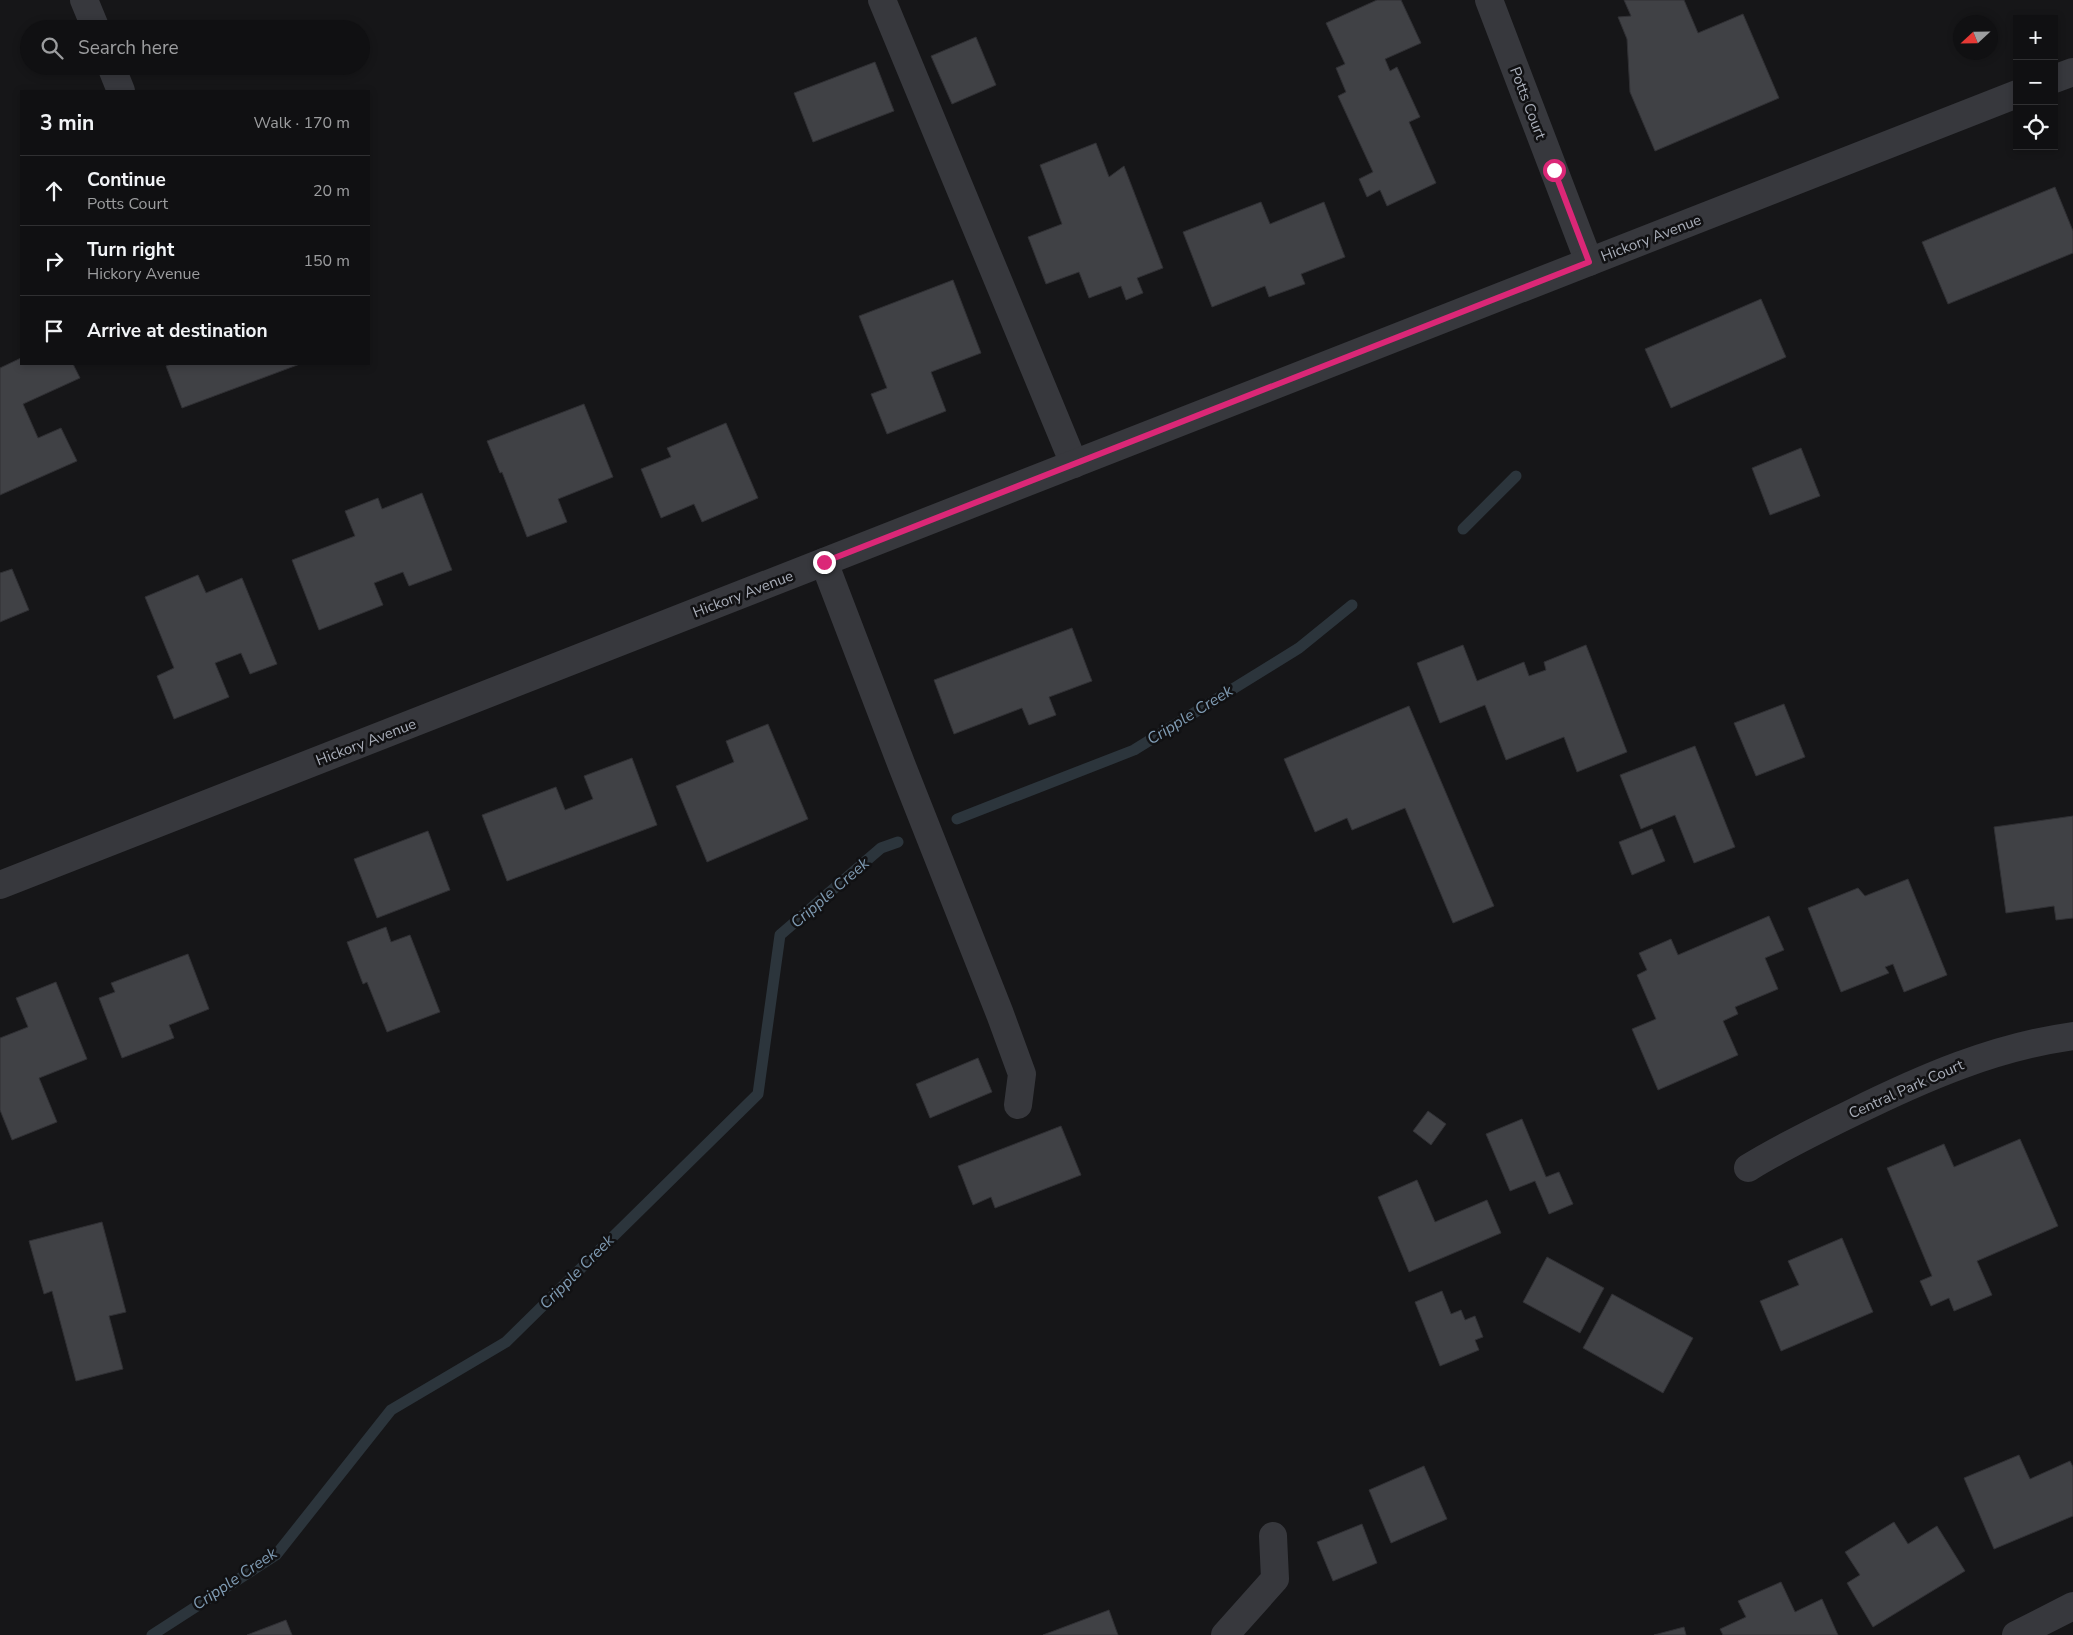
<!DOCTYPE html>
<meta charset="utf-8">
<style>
body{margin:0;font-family:"Nunito Sans",sans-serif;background:#19191b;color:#f1f3f6}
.controls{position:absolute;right:15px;top:15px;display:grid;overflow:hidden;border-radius:0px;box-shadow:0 2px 8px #0003}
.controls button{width:45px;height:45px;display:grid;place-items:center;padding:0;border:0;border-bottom:1px solid #303032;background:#101012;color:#f1f3f6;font:25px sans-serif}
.compass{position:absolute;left:1953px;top:15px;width:45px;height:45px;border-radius:50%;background:#101012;box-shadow:0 2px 8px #0003;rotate:248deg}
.stop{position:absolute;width:15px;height:15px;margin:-11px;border:4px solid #db2777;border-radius:50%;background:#fff}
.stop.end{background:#db2777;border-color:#fff;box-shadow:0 1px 5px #0008}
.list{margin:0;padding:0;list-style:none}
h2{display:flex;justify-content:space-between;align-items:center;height:65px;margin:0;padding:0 20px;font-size:21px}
h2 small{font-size:16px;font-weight:400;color:#9c9d9f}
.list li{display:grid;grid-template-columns:32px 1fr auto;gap:15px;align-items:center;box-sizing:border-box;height:70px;padding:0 20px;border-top:1px solid #303032}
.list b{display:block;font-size:19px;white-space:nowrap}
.list p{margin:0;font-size:16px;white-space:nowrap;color:#9c9d9f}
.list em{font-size:16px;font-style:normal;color:#9c9d9f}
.icon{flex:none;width:28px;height:28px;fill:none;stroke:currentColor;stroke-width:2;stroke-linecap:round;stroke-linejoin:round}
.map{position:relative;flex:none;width:2073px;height:1635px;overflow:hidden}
.search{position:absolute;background:#101012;box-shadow:0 2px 8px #0003;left:20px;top:20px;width:350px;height:55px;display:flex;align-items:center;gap:12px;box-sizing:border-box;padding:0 18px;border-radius:28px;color:#9c9d9f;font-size:19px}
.panel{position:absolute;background:#101012;box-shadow:0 2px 8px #0003;left:20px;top:90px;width:350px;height:275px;border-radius:0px}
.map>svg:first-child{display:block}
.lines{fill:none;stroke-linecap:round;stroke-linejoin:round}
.stream{stroke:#2c353c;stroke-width:11}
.building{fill:#404145;stroke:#303034}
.minor{stroke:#37383d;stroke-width:28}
.route{stroke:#db2777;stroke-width:6}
.labels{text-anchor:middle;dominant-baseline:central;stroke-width:5;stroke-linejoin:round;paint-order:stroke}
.street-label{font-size:15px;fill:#a8adb8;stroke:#111113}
.water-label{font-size:16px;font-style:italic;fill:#7f9bb3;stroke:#111113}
</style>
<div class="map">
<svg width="2073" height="1635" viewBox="0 0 2073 1635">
<rect width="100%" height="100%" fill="#161618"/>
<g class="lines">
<!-- stream -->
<g class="stream">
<path d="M1463,529L1516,476"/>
<path d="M957,819L1134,750L1299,648L1352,605"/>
<path d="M152,1635L276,1555L391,1410L506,1342L758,1094L780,935L881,848L898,842"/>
</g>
</g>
<!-- building -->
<g class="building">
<path d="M1377,0H1401L1421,43L1385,59L1390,71L1397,67L1420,117L1409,122L1436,183L1387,206L1380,190L1367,197L1359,179L1373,172L1338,96L1346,92L1336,68L1345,64L1326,23Z"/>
<path d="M1624,0H1684L1698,33L1743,14L1779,98L1655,151L1630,92L1627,39L1618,17L1631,16Z"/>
<path d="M976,37L996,85L952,104L931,56Z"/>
<path d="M875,62L894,111L813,142L794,93Z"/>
<path d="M1096,143L1109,177L1124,166L1163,268L1137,278L1143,293L1126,300L1121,286L1089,298L1079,272L1046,284L1028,237L1062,224L1040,165Z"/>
<path d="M2055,187L2073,231V253L1948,304L1922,242Z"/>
<path d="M1261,202L1270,224L1324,202L1345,257L1301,274L1305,284L1269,297L1265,286L1212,307L1183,232Z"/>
<path d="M953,280L981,353L931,372L946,411L887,434L871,394L887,388L859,316Z"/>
<path d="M1761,299L1786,357L1671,408L1645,349Z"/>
<path d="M21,358V364H73L80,378L23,404L38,438L61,428L77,461L0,495V368Z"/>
<path d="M171,364H300L182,408L166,366Z"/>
<path d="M584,404L613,477L558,499L567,522L527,537L502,472L500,473L487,441Z"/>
<path d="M726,423L758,498L702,522L694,504L661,518L641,469L671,457L667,448Z"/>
<path d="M1801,448L1820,496L1770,515L1752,468Z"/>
<path d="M422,493L452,570L409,586L403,572L374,583L383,605L319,630L292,560L355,536L345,511L378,498L382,509Z"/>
<path d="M12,569L29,610L0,622V573Z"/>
<path d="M198,575L206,593L242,578L277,664L250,674L241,653L215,663L229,697L174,719L157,676L174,668L145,597Z"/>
<path d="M1072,628L1092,681L1049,697L1056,715L1029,725L1022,708L954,734L934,680Z"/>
<path d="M1463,645L1477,681L1524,662L1529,676L1546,670L1544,662L1586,645L1627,752L1577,772L1564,737L1506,760L1485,705L1440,723L1417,663Z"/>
<path d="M1784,704L1805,757L1756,776L1734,723Z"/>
<path d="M1409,706L1494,906L1453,923L1405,808L1352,830L1347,818L1315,832L1284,759Z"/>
<path d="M768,724L808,819L707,862L676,786L734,762L726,741Z"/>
<path d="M1695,746L1735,847L1694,863L1675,815L1641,829L1620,775Z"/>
<path d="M632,758L657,825L507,881L482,815L556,787L565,810L593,799L584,776Z"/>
<path d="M2073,816V918L2056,920L2054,906L2006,913L1994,827Z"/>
<path d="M1652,829L1665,861L1632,875L1619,842Z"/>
<path d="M428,831L450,890L377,918L354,859Z"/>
<path d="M1908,879L1947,975L1904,992L1893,964L1885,967L1889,973L1841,992L1808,908L1858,888L1865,896Z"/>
<path d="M1769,916L1784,950L1765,958L1778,989L1735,1007L1738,1014L1723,1021L1738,1055L1658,1090L1632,1029L1656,1019L1637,975L1647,970L1639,953L1671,939L1678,955Z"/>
<path d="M386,927L391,942L410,935L440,1012L387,1032L367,982L363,984L347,942Z"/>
<path d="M188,954L209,1009L169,1025L174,1038L122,1058L99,998L115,992L111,983Z"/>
<path d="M56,982L87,1059L39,1078L57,1122L12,1140L0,1110V1038L28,1027L16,998Z"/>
<path d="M978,1058L992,1092L930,1118L916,1084Z"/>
<path d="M1428,1111L1446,1124L1431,1145L1413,1131Z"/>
<path d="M1522,1119L1546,1177L1559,1172L1573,1204L1549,1214L1535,1181L1510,1191L1486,1134Z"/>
<path d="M1061,1126L1081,1175L995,1208L991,1197L973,1205L958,1166Z"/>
<path d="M2020,1139L2058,1226L1977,1261L1992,1295L1954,1311L1949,1298L1931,1306L1920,1281L1932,1276L1887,1168L1944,1144L1954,1167Z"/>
<path d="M1417,1180L1435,1222L1487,1200L1501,1233L1409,1272L1378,1197Z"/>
<path d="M102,1222L126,1312L109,1316L123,1369L76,1381L52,1291L44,1294L29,1241Z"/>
<path d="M1842,1238L1873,1312L1781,1351L1760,1301L1799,1285L1788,1261Z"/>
<path d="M1547,1257L1604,1288L1580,1333L1523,1302Z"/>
<path d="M1442,1291L1451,1314L1461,1310L1465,1320L1475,1316L1483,1337L1475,1340L1479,1350L1440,1366L1415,1302Z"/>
<path d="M1612,1294L1693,1338L1663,1393L1583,1348Z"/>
<path d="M2019,1455L2030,1479L2070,1461L2073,1467V1516L1994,1549L1964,1478Z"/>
<path d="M1424,1466L1447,1519L1391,1543L1369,1490Z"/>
<path d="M1894,1522L1908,1544L1937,1526L1965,1571L1873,1627L1847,1583L1860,1575L1845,1552Z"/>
<path d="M1362,1524L1377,1563L1333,1581L1317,1542Z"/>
<path d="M1781,1582L1795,1612L1822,1599L1838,1635H1723L1720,1629L1746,1617L1738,1601Z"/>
<path d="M1109,1610L1118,1635H1043Z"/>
<path d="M286,1620L292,1635H247Z"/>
<path d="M1684,1627L1686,1635H1654Z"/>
</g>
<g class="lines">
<!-- minor -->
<g class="minor">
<path d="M84,0L96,29"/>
<path d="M882,0L1074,464"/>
<path d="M1489,0L1589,262"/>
<path d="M111,66L121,91"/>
<path d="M2054,79L2073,72"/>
<path d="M824,562L902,766L1000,1014L1022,1074L1018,1105"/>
<path d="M0,885L2017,94"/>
<path d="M1748,1168C1782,1147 1817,1130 1852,1113C1923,1078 1994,1047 2073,1036"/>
<path d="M1225,1635L1275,1579L1273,1536"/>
<path d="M2016,1635L2073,1606"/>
</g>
</g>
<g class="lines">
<!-- route -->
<path class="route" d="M824,562L1589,262L1554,170"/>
</g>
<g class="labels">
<!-- street labels -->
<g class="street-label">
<text transform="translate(1528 103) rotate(69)">Potts Court</text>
<text transform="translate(1651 238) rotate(-21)">Hickory Avenue</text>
<text transform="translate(743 594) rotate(-21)">Hickory Avenue</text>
<text transform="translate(366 742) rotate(-21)">Hickory Avenue</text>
<text transform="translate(1906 1089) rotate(-24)">Central Park Court</text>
</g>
<!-- water labels -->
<g class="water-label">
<text transform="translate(1190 715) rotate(-32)">Cripple Creek</text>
<text transform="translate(830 893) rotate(-41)">Cripple Creek</text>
<text transform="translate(577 1272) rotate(-45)">Cripple Creek</text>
<text transform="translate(235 1579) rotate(-34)">Cripple Creek</text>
</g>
</g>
</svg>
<div class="controls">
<button>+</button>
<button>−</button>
<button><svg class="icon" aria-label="locate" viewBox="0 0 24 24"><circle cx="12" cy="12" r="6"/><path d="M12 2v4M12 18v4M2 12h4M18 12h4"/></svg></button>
</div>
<svg class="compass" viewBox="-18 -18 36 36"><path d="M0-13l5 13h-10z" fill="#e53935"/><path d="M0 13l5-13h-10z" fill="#9c9d9f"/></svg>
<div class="stop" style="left:1554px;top:170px"></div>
<div class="stop end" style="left:824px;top:562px"></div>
<div class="search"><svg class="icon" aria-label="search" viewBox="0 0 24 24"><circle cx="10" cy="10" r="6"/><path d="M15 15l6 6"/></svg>Search here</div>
<section class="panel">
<h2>3 min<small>Walk · 170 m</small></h2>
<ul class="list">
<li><svg class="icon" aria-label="ahead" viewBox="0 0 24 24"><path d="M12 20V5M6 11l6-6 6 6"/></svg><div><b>Continue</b><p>Potts Court</p></div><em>20 m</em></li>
<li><svg class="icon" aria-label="right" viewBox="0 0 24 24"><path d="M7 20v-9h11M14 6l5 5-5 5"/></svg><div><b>Turn right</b><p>Hickory Avenue</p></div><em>150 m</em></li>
<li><svg class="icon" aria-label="arrive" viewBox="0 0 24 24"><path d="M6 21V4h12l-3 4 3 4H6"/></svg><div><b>Arrive at destination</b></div></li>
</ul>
</section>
</div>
